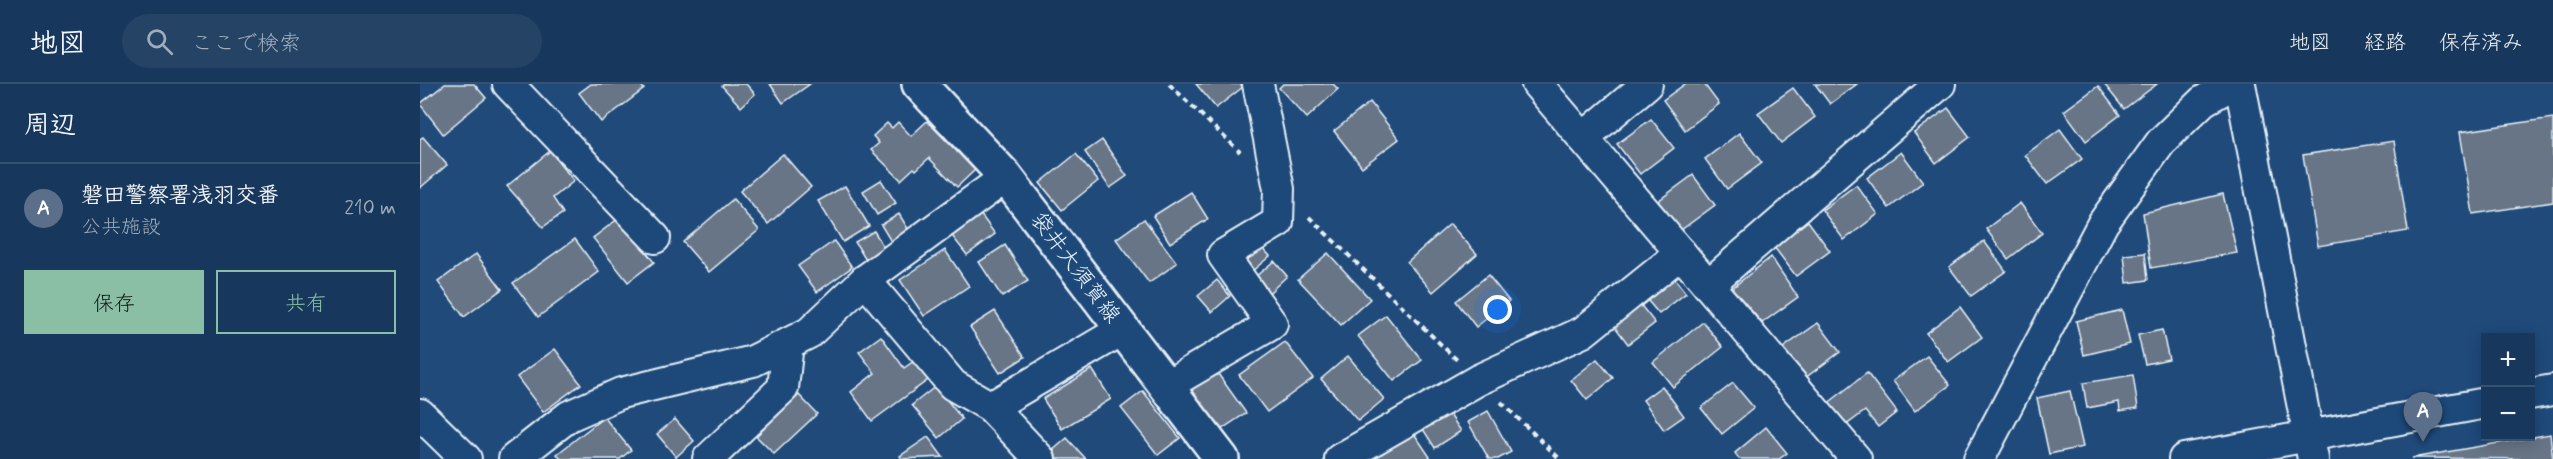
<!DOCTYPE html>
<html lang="ja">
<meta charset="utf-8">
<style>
body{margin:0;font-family:Mynerve,"Klee One",sans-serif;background:#244365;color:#f1f3f6}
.controls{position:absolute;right:18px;bottom:18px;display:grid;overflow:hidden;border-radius:0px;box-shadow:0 3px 15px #0003}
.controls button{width:54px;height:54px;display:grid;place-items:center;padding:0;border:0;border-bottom:2px solid #365272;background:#17385c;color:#f1f3f6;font:30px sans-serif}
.you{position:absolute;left:1078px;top:226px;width:21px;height:21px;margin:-15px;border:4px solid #fff;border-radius:50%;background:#1a73e8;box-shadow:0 0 0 9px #1a73e833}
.badge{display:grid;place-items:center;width:39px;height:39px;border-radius:50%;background:#8abfa5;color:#fff;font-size:20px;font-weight:700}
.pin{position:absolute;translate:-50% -50px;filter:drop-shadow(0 2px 3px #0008)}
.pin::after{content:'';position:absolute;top:32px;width:21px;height:18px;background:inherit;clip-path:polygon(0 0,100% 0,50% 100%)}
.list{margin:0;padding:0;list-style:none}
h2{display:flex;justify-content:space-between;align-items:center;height:78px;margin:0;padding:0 24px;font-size:26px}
h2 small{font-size:20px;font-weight:400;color:#9eacbb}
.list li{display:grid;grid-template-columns:39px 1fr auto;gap:18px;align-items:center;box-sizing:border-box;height:90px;padding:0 24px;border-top:2px solid #365272}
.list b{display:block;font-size:22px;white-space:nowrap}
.list p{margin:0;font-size:20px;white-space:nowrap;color:#9eacbb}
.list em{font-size:20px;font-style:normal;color:#9eacbb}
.actions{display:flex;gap:12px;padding:18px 24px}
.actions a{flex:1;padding:14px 0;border:2px solid #8abfa5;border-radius:0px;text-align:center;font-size:21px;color:#8abfa5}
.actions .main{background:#8abfa5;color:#111}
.icon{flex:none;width:33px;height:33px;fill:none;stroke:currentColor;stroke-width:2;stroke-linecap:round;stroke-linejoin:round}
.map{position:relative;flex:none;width:2133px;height:375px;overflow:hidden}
header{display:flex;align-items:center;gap:36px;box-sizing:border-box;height:84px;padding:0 30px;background:#17385c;border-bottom:2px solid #365272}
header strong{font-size:28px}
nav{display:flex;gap:33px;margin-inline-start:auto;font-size:21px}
.search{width:420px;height:54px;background:#244365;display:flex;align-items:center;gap:15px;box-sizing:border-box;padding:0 21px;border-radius:33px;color:#9eacbb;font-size:22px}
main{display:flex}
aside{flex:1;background:#17385c}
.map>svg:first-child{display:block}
.building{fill:#677586;stroke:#e8f1f8;stroke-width:1.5}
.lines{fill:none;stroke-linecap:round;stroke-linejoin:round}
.minor-casing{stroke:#e8f1f8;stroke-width:34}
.major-casing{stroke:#e8f1f8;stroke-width:38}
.path{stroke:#e8f1f8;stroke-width:4;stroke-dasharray:6 4.5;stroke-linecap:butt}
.minor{stroke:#1f4a7a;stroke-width:30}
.major{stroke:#1f4a7a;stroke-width:33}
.labels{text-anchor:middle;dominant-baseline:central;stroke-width:4.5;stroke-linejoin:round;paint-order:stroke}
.street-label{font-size:22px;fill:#e8f1f8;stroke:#1f4a7a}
</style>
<header>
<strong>地図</strong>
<div class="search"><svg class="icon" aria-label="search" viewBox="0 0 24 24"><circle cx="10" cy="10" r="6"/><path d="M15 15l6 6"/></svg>ここで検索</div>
<nav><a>地図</a><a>経路</a><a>保存済み</a></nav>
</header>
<main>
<aside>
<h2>周辺<small></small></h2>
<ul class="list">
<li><span class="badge" style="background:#5c6f8a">A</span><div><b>磐田警察署浅羽交番</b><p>公共施設</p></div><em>210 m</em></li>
</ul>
<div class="actions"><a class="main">保存</a><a>共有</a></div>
</aside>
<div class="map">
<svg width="2133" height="375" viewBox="0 0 2133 375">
<rect width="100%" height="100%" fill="#1f4a7a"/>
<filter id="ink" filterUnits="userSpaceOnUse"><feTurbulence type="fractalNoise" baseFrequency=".0167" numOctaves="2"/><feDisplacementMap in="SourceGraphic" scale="12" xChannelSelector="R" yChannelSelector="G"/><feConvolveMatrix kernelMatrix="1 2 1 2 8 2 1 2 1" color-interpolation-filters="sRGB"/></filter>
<g filter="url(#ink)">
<!-- building -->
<g class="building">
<path d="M25,0H54L66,14L23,50L0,20Z"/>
<path d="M171,0H220L224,5L181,38L159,9Z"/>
<path d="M304,0H326L335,10L321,23L302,2Z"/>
<path d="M350,0H390L363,19Z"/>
<path d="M776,0H820L823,3L796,24Z"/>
<path d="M863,0H913L918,5L887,34L859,4Z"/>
<path d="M1265,0H1284L1299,20L1265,46L1243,16Z"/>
<path d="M1395,0H1437L1410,20Z"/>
<path d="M1684,0H1737L1704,25Z"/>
<path d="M1678,2L1700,31L1666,57L1644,27Z"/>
<path d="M1373,4L1395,33L1361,59L1338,29Z"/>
<path d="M950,18L979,55L942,83L914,47Z"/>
<path d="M1528,24L1550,53L1516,79L1494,49Z"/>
<path d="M2133,34V118L2053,130L2040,48Z"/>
<path d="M1231,35L1254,64L1220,90L1197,60Z"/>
<path d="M507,37L555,86L537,103L509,74L496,86L494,84L481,96L451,66L459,59L453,52L467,39L472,44L478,38L491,52Z"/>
<path d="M1640,45L1662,75L1627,100L1605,71Z"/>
<path d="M1319,49L1342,79L1307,105L1285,75Z"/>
<path d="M3,53L27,81L0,104V55Z"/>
<path d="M682,56L707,92L690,104L665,68Z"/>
<path d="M1974,57L1988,147L1898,162L1883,71Z"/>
<path d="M130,67L154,97L133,114L143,129L123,143L87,102Z"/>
<path d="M1481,68L1503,98L1469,124L1447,94Z"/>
<path d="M363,70L391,103L348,140L320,107Z"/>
<path d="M656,70L678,97L642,126L620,99Z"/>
<path d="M1273,91L1295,121L1261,146L1238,117Z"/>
<path d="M461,96L476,119L457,131L443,107Z"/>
<path d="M1436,101L1458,130L1424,156L1402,126Z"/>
<path d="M425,102L449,142L423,158L398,117Z"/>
<path d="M771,108L788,135L750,159L733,132Z"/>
<path d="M1803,110L1817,169L1731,184L1723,129Z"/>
<path d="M313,115L339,146L289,188L263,158Z"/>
<path d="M1600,119L1622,149L1588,175L1566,145Z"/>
<path d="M558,127L575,150L547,171L529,148Z"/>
<path d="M479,130L490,148L472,159L461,141Z"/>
<path d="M199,134L234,178L208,198L173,154Z"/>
<path d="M724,135L757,179L729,199L696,155Z"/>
<path d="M1388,137L1410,167L1376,192L1354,163Z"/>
<path d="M1030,140L1057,170L1013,208L987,178Z"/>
<path d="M454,147L466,167L447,178L435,158Z"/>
<path d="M155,155L179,188L118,233L93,199Z"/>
<path d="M414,157L432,183L397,208L378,182Z"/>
<path d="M836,157L850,172L831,188L817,173Z"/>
<path d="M1564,157L1586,187L1551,212L1529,183Z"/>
<path d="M585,161L608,197L582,213L559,178Z"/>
<path d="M525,166L549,202L504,232L480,196Z"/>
<path d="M908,169L950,215L921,241L878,195Z"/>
<path d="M1725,169L1728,196L1707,199L1704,171Z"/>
<path d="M56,170L82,205L44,233L18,198Z"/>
<path d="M1351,173L1378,213L1342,239L1312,204Z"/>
<path d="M854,177L867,192L849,209L835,193Z"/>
<path d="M1250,189L1266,209L1239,230L1223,211Z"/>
<path d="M1068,191L1089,217L1056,243L1036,217Z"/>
<path d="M797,196L810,212L792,228L778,212Z"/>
<path d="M1219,219L1235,239L1208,260L1193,240Z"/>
<path d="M1540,223L1562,253L1528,278L1506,249Z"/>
<path d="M1702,226L1710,260L1664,271L1656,237Z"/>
<path d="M575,227L605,273L580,289L550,243Z"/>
<path d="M966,231L1002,276L974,297L938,252Z"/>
<path d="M1283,238L1303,263L1253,303L1233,278Z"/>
<path d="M1398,239L1420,268L1385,294L1363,264Z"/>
<path d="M1742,246L1749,275L1725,280L1718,251Z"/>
<path d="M461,252L484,284L494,277L508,296L452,337L431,308L455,289L439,268Z"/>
<path d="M865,258L893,294L847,328L819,291Z"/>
<path d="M135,265L161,300L123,328L97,293Z"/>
<path d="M928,272L964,315L938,337L901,295Z"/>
<path d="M1507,272L1530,301L1495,327L1473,297Z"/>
<path d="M1177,275L1193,294L1167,316L1151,296Z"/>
<path d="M672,285L691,315L642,345L623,315Z"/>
<path d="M796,287L826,329L799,347L770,305Z"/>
<path d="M1447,289L1477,328L1458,343L1445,327L1425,342L1407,320Z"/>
<path d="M1713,291L1718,324L1700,327L1699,318L1667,324L1663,299Z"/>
<path d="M1313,299L1334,324L1302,350L1281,324Z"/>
<path d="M516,302L542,335L519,354L492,321Z"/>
<path d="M1242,302L1264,332L1244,346L1223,316Z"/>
<path d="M723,307L760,354L738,371L701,324Z"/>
<path d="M1650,307L1663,363L1629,370L1617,314Z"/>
<path d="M379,311L397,330L354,370L336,352Z"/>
<path d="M1026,325L1041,347L1015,364L1001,342Z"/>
<path d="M1068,327L1091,368L1078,375H1069L1048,338Z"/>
<path d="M184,333L211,366L200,375H141L137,370Z"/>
<path d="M255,335L274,357L256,373L237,350Z"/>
<path d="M1346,343L1367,369L1359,375H1319L1315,369Z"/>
<path d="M993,348L1010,373L1007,375H954Z"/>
<path d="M2130,350L2133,375L1992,374Z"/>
<path d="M508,353L523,373L482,375L480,372Z"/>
<path d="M647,354L666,375H637L631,368Z"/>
</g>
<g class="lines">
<defs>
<g id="minor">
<path d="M88,0L235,154"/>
<path d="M1117,0L1436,375"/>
<path d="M1820,0L1893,375"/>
<path d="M1163,54L1227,0"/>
<path d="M445,196L533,301L571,323L620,375"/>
<path d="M1288,201L1520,0"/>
<path d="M746,302L852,240L803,171L858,138L859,105L838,0"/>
<path d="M2110,310L2133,306"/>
<path d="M571,323L702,246"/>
<path d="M0,330L46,375"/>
<path d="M94,375L149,332L201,309L333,277L389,249L445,196L586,93"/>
<path d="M288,375L363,304L368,260"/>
<path d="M920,375L1058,296L1163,248L1261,169"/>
<path d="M1559,375L1683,139L1741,58L1783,17L1813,0"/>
<path d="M1764,375L2066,319"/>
</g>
<path id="major" d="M499,0L586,93L802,375"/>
</defs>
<!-- minor casing -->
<use href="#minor" class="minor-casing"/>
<!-- major casing -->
<use href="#major" class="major-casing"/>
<!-- path -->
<g class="path">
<path d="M749,0L820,68"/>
<path d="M889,133L1037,276"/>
<path d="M1081,318L1140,375"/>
</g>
<!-- minor -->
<use href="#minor" class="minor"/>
<!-- major -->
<use href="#major" class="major"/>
</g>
</g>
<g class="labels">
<!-- street labels -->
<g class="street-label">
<text transform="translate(655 184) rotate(53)">袋井大須賀線</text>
</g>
</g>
</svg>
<div class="controls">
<button>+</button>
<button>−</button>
</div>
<div class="you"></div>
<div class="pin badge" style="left:2003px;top:358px;background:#5c6f8a">A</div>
</div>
</main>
